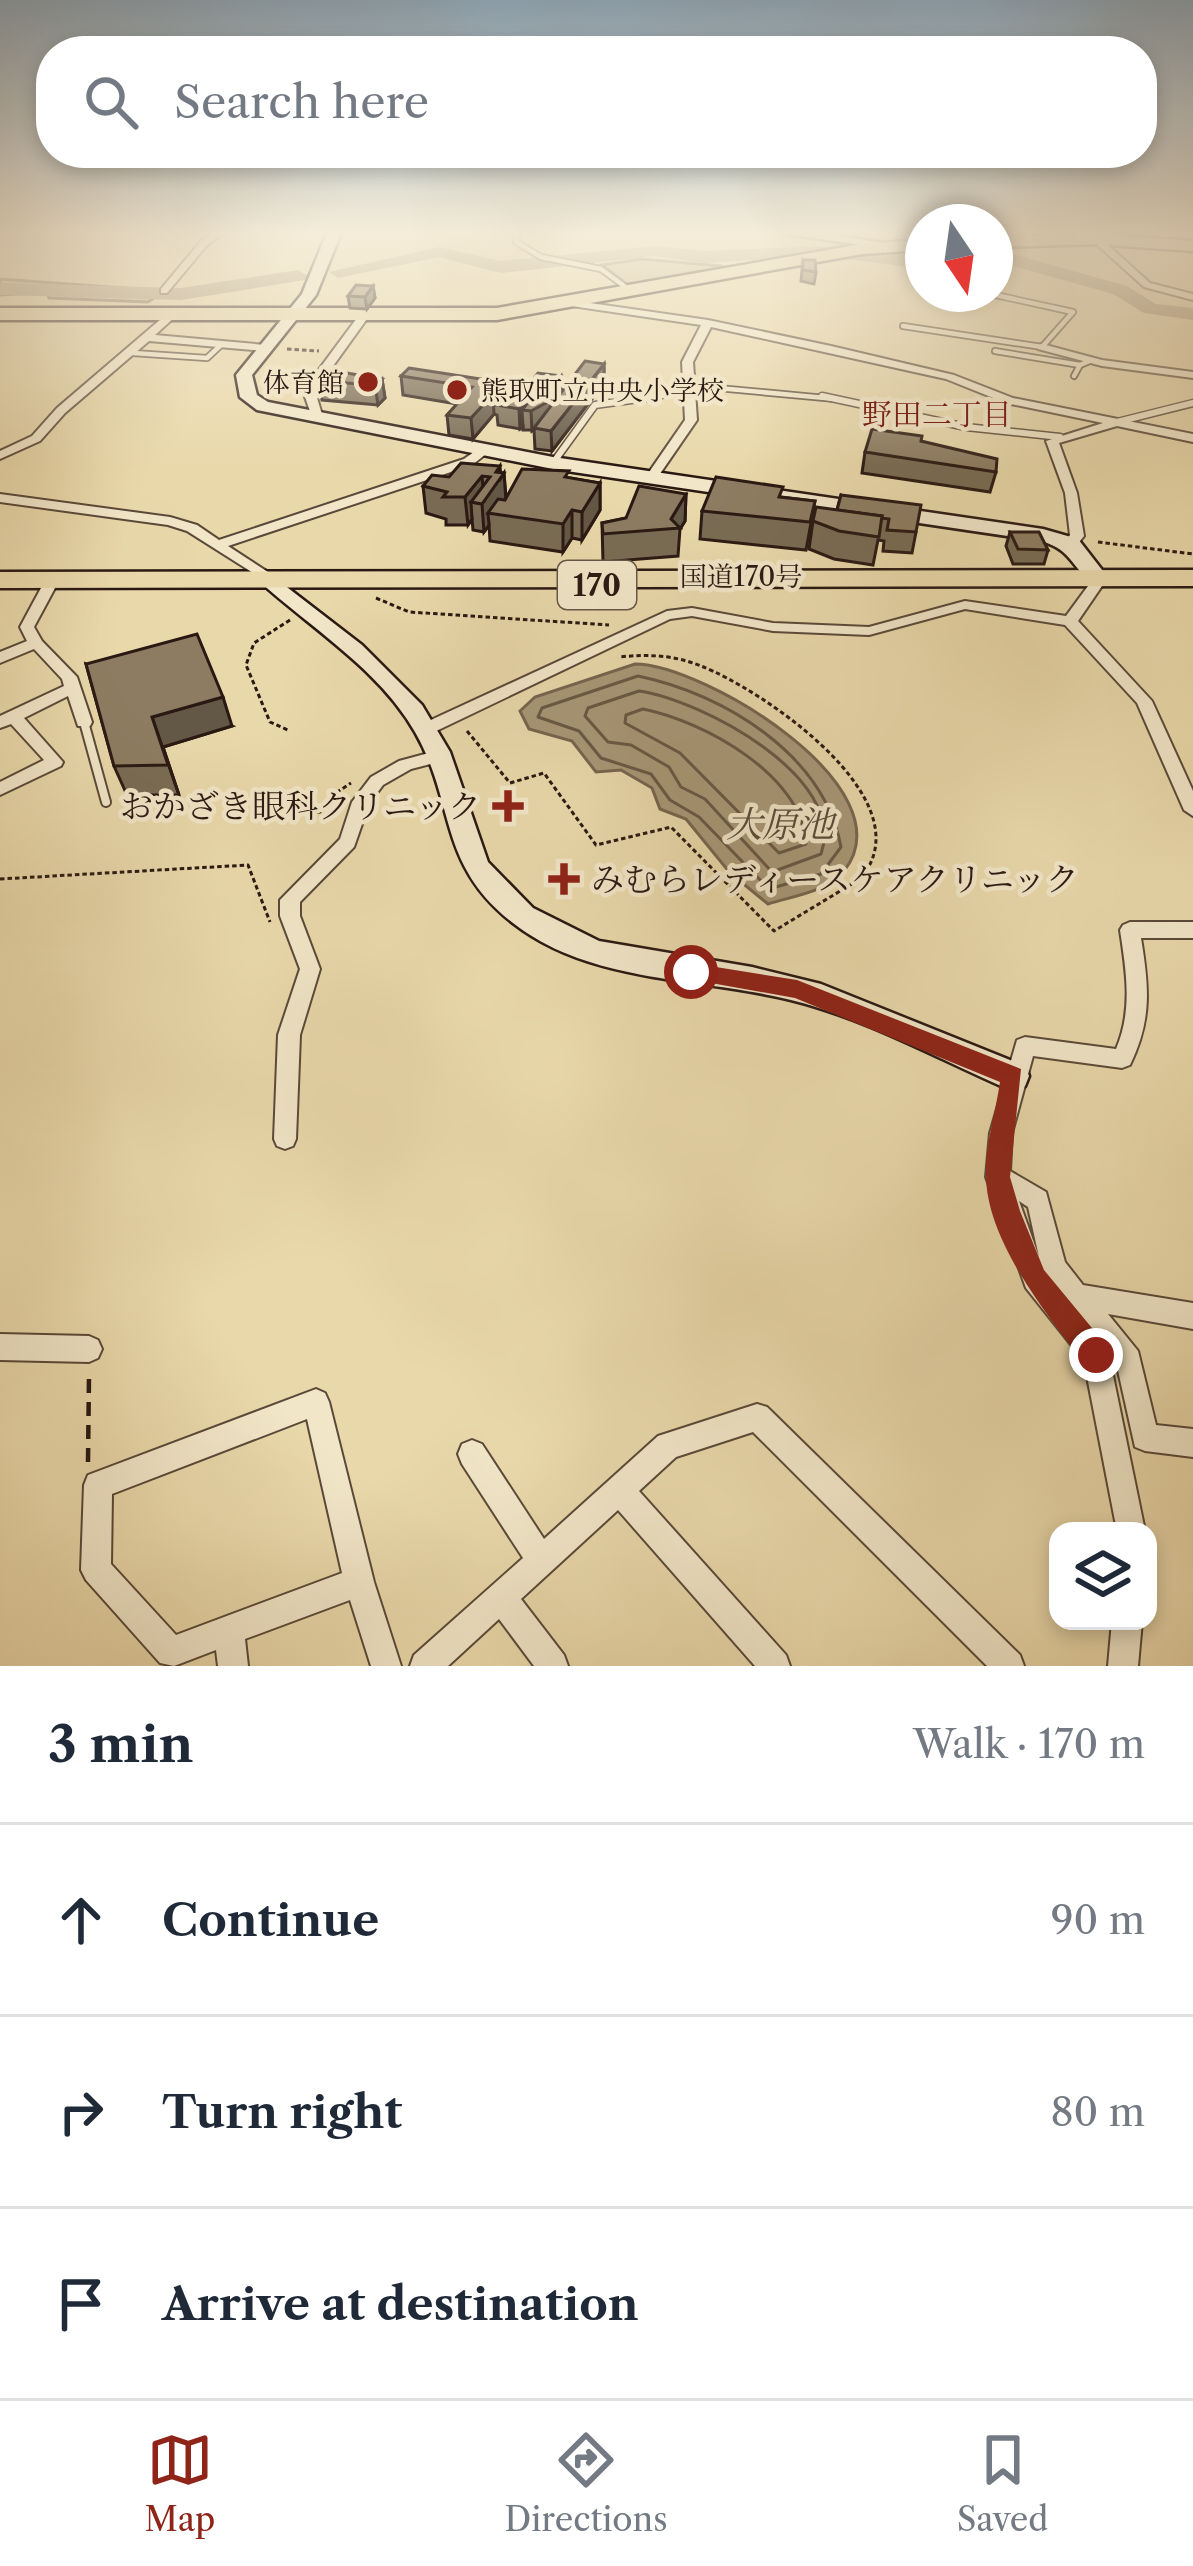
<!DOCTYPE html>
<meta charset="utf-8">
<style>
body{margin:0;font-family:"Libre Caslon Text","Noto Serif JP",serif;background:#f6f6f7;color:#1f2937}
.controls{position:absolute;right:36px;bottom:36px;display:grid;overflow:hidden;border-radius:24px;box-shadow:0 6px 18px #0003}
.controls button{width:108px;height:108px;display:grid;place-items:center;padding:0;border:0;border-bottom:3px solid #e0e1e3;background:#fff;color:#1f2937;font:60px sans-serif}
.compass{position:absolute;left:905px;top:204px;width:108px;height:108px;border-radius:50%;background:#fff;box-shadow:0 6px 18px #0003;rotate:167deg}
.stop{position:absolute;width:36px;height:36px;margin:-27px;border:9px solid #8f2418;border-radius:50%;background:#fff}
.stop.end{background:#8f2418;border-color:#fff;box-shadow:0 3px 12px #0008}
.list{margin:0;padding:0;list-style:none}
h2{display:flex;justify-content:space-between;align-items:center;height:156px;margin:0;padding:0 48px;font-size:51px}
h2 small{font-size:39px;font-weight:400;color:#747a83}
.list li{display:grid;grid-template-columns:78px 1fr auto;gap:36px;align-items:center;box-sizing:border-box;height:192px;padding:0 48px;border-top:3px solid #e0e1e3}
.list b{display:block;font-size:45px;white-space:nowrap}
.list em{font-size:39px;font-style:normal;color:#747a83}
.icon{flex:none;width:66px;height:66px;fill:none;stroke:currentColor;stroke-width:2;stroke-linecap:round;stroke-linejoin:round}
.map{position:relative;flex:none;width:1193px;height:1666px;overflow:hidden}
.search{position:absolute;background:#fff;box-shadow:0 6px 18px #0003;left:36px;right:36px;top:36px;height:132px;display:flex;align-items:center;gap:30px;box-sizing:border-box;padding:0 42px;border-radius:48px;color:#747a83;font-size:45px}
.sheet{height:732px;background:#fff}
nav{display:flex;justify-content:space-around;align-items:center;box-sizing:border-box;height:168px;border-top:3px solid #e0e1e3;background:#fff;font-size:33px;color:#747a83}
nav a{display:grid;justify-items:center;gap:6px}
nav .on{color:#8f2418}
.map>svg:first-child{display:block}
.green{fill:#c9b890;stroke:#7a6852;stroke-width:3}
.water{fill:#a89777;stroke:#76654f;stroke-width:3}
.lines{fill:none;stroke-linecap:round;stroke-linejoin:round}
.shore{stroke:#695845;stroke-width:3}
.river{fill:#a89777;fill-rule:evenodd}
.lane-far2-casing{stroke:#5a4939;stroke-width:8}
.lane-far1-casing{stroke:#5a4939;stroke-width:9}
.lane-casing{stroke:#5a4939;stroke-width:12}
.street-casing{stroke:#5a4939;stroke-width:4}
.secondary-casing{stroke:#2a1913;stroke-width:5}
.highway-casing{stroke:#2a1913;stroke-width:5}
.path-far1{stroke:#2a1913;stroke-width:3;stroke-dasharray:4.5 3;stroke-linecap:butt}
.path{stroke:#2a1913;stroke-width:4.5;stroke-dasharray:14 9;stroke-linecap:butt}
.lane-far2{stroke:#f1e6c8;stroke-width:4.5}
.lane-far1{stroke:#f1e6c8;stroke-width:6}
.lane{stroke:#f1e6c8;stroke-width:8}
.street{fill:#f1e6c8;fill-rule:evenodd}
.secondary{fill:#f1e6c8;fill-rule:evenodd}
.highway{fill:#e9d8aa;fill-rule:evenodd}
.wall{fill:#796b54;stroke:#2a1913;stroke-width:3}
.shaded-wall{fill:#635745;stroke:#2a1913;stroke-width:3}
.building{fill:#8d7c62;stroke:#2a1913;stroke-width:3}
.route{fill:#8f2418}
.poi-dot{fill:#8f2418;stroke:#f1e6c8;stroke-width:4.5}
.labels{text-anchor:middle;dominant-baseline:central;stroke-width:9;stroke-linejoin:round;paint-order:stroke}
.far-poi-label{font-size:27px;fill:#2a1913;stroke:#f1e6c8;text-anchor:end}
.far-street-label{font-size:27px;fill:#2a1913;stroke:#f1e6c8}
.far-neighbourhood-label{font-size:30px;fill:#7a1f14;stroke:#f1e6c8}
.shield{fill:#f1e6c8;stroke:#665649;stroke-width:3}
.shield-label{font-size:30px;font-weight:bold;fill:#2a1913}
.poi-label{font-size:33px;fill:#2a1913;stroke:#f1e6c8;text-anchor:end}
.water-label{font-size:36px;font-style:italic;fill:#5c4b3b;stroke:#f1e6c8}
</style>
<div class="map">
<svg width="1193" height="1666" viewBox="0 0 1193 1666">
<rect width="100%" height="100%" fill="#e9d8aa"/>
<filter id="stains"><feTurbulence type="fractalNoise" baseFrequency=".00167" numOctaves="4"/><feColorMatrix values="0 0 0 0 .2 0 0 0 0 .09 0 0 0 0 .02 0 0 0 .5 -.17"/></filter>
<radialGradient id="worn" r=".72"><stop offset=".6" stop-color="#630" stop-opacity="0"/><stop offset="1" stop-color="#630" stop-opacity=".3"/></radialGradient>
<!-- green -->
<g class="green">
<path d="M641,259L721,266L731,271L633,289L602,265Z"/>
<path d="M0,279L164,291L148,302L49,298L47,292L0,295Z"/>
</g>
<!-- water -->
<path class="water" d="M635,664C703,664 910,788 844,871C827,892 793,896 768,904L730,873L686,819L660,809L652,788L621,770L596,772L572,741L529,729L520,711L535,697Z"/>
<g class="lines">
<!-- shore -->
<g class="shore">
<path d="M638,676C725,694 824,755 841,847L821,874L769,889L699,817L670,800L651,774L601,758L579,731L538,717L542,708Z"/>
<path d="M639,691C701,700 848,777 821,854L772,872L705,799L681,787L669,767L631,745L608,742L585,716L588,708Z"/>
<path d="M643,709C703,721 803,775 806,844L779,853L680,753L625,723L626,715Z"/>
</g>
<!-- river -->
<g class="river">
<path d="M655,246L704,251L826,246L923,257V269L826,256L704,263L655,256L501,273L439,257L338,278L329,272L439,247L501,261Z"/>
<path d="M995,249L1127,286L1156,304L1193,308V320L1144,313L1113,294L995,261Z"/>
<path d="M298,270L308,276L305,280L181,300L0,295V283L181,288Z"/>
</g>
<defs>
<g id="lane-far2">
<path d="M518,233L516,242L541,257L601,269L631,291"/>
<path d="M914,274L923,277"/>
<path d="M903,326L1042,347L1073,312L991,294"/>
<path d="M995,351L1080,365"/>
<path d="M133,353L207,358L222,344"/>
<path d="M1074,376L1080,365L1092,360"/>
<path d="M649,399L696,386L836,399"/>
</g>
<g id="lane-far1">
<path d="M822,396L966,427L1060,437"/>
<path d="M1117,422L1193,403"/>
<path d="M553,463L595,405L660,396"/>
</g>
<path id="lane" d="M84,722L106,802"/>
<g id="street">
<path d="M213,233H224L207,245L167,293H161V289L201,241Z"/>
<path d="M1093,237H1099L1150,283L1193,294V300L1144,287L1093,241Z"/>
<path d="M569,300L708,320L831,346L954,375L1013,398L1193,434V442L1117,426L1059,443L1077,493L1084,536L1076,546L1071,547L1064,543L1070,535L1065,493L1046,441L1103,423L1006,403L946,379L711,327L693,362L697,420L655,481L651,482L645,478L685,420L682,362L701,325L565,305V301Z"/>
<path d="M168,313L177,315L155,335L266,345L271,348L266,351L149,341L65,413L40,441L0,459V451L32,436L57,408Z"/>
<path d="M360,314L369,316L315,391L323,418L313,420L303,391Z"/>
<path d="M1042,344L1102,360L1193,372V378L1102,366L1038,349V345Z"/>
<path d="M481,447L491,450L472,465L228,546L271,574V580L266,581L187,531L168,525L0,502V494L170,517L197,525L219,540L464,459Z"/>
<path d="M1095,571L1102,575V586L1078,621L1152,701L1193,791V816L1184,810L1137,703L1065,625L965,609L869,635L773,631L692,616L670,619L432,733L426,734L418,729L420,725L667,611L692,608L773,623L869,627L965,601L1066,616L1088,586V575Z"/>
<path d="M48,584L55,588L34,627L42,641L77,677L92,722L90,726H78L68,696L24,718L63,762L61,766L0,795V782L44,760L11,724L0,728V716L64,686L62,679L34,649L0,663V652L27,641L20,627L41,588Z"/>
<path d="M440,750L446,752L448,756L446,760L411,769L383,785L369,804L354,847L300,902V916L320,969L300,1035L296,1139L293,1146L285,1149L277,1146L274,1139L278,1035L300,969L280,916V900L340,839L352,802L371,777L399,761Z"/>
<path d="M1130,922H1193V938H1141C1149,987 1152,1020 1130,1065L1122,1068L1033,1056L1012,1133L1010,1171L1046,1192L1065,1262L1083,1285L1193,1303V1329L1108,1314L1138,1351L1156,1425L1193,1429V1457L1145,1451L1135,1447L1117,1366L1109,1356L1145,1531H1117L1084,1361L1026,1288L986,1177L990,1133L1017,1040L1025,1037L1116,1049C1133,1010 1126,970 1120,930L1123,925ZM1019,1201L1028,1207L1039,1257Z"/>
<path d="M0,1334L89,1336L98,1340L102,1349L98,1358L89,1362L0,1360Z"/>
<path d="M316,1389L325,1393L329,1402L374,1582L401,1666H371L350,1600L245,1639L248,1666H218L216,1650L174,1666L160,1663L86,1580L81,1570L84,1485L88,1475ZM307,1419L342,1573L176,1635L111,1564L112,1494Z"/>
<path d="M757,1404L767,1407L1020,1655L1024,1666H987L753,1432L676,1457L639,1491L786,1655L790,1666H755L618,1510L521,1599L564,1655L568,1666H534L499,1619L448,1666H410L414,1655L523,1558L462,1464L458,1454L462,1444L472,1440L482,1444L544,1539L658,1436Z"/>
<path d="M1112,1621H1142L1138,1666H1108Z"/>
</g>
<g id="secondary">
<path d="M327,233H341L316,295L252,375L257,395L268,402L553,457L1043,529L1078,539L1106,575L1095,581C1070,571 1076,551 1041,541L553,469L257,410L240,397L236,375L302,294Z"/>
<path d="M781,233H822L901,246L894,250Z"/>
<path d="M266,571L362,645L422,705L450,752L488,862L533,908L599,941L752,967L821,984L1025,1066L1029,1076L1025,1086L1013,1090L1001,1086C933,1056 864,1018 791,1000C699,977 591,984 513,923C437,864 456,803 415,732C380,670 311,628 259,581L255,577Z"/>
</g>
<g id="highway">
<path d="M1096,234L1193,241V251L1096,244L995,247V237Z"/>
<path d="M923,240V250L862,254L497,320H0V308H497L862,244Z"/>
<path d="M1193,570V586L0,588V572Z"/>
</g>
</defs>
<!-- lane-far2 casing -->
<use href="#lane-far2" class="lane-far2-casing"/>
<!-- lane-far1 casing -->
<use href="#lane-far1" class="lane-far1-casing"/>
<!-- lane casing -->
<use href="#lane" class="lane-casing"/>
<!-- street casing -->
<use href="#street" class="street-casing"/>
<!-- secondary casing -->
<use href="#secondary" class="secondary-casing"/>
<!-- highway casing -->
<use href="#highway" class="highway-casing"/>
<!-- path-far1 -->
<g class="path-far1">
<path d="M287,349L319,351"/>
<path d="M1098,542L1193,554"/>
<path d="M376,598L409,612L609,625"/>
<path d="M290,620L254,643L246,665L270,722L290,731"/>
<path d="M467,731L510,783L544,773L596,845L671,827L774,931L860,879C928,801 761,689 701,666C674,655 648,654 619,657"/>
<path d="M294,816L320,812L328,798L351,783"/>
<path d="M0,879L248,865L270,922"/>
</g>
<!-- path -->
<path class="path" d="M88,1462L89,1375"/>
<!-- lane-far2 -->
<use href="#lane-far2" class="lane-far2"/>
<!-- lane-far1 -->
<use href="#lane-far1" class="lane-far1"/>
<!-- lane -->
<use href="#lane" class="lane"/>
<!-- street -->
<use href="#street" class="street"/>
<!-- secondary -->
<use href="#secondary" class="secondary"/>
<!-- highway -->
<use href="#highway" class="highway"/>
</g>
<!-- wall -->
<g class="wall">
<path d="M803,260L816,272L814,284L801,281Z"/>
<path d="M373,286L375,298L367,309L350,308L348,296Z"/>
<path d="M604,364V383L552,451L535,449L534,430H523V427L520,429L498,425L497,415L494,414L473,439L449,435L447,415L457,404L403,395L401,376L527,386L561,376L562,392Z"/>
<path d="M382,379L385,398L378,405L322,400L318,381Z"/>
<path d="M921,441L996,472L990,492L862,473L865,452Z"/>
<path d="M500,473H504L506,498L570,478L600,483V510L582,540L572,538L563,552L490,541L489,525L484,532L473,530L472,519L468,525H446V519L426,513L423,486Z"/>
<path d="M686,494L685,521L680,529L678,556L603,562L602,523L626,518Z"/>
<path d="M841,495L916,532L912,553L883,551L884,541L878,540L873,565L834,559L809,549L813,521L837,510Z"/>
<path d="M781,497L815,501L806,550L700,539L702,511Z"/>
<path d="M1010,532L1048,550L1044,564H1013L1006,546Z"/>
<path d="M86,664L232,726L163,747L179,795H127L114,766Z"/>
</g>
<!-- shaded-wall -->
<g class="shaded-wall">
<path d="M373,286L375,298L367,309L365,297Z"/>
<path d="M604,364V383L552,451L551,431Z"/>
<path d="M561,376L562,396L546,422L532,431L531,411Z"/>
<path d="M382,379L385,398L378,405L375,385Z"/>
<path d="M493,394L494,414L473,439L471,418Z"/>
<path d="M530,400L522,410L523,427L520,429L519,409Z"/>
<path d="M500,466L501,478L504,473L506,501L488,513L489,525L484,532L482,504L471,502L472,519L468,525L465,497L482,476L484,502L496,472Z"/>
<path d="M600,483V510L582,540V512Z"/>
<path d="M686,494L685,521L680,529L671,519Z"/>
<path d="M572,510V538L563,552V524Z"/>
<path d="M223,697L232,726L163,747L179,795L152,717Z"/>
</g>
<!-- building -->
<g class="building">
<path d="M803,260H815L816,272L803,270Z"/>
<path d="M356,285L373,286L365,297L348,296Z"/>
<path d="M585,361L604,364L551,431L534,428Z"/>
<path d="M409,368L527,386L538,373L561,376L546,403L531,411L522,410L530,400L519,409L497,405L504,396L493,394L471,418L447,415L472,387L401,376Z"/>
<path d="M329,370L382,379L375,385L318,381Z"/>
<path d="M872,429L922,436L921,441L997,459L996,472L865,452Z"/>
<path d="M461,463L500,466L496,472L504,473L482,504L471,502L490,477L482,476L465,497H443L447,492L423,486L432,475L449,477Z"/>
<path d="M522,469L569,471L565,477L600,483L582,512L572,510L563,524L488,513L498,499L505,500Z"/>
<path d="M716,477L783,487L779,497L815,501L810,522L702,511Z"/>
<path d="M639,486L686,494L671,519L680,528L603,534L602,523L626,518Z"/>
<path d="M841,495L921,505L916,532L887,530L889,519L881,518L882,516L837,510Z"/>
<path d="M816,507L882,516L879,537L839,531L813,521Z"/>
<path d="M1010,532H1039L1048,550L1018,549Z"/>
<path d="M197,634L223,697L152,717L168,765L114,766L86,664Z"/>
</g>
<!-- sky -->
<linearGradient id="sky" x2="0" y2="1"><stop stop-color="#8ea8bb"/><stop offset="0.5" stop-color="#f5edd9"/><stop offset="1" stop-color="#f5edd9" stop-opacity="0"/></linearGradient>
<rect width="1193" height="466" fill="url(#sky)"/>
<!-- route -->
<path class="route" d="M691,963L797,980L1021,1069L1010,1177L1020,1211L1044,1270L1106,1345V1365H1086C1048,1317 986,1240 986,1175C985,1145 996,1111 1000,1082L795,998L683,978V966Z"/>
<!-- markers -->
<g class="poi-dot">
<circle cx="368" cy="382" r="12"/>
<circle cx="457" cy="390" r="12"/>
<path d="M502 788h12v12h12v12h-12v12h-12v-12h-12v-12h12z"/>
<path d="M558 861h12v12h12v12h-12v12h-12v-12h-12v-12h12z"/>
</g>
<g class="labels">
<!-- far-poi labels -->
<g class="far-poi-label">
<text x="344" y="382">体育館</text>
<text x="481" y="390" text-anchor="start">熊取町立中央小学校</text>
</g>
<!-- far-street labels -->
<g class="far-street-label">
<text x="741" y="576">国道170号</text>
</g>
<!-- far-neighbourhood labels -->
<g class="far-neighbourhood-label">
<text x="937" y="414">野田二丁目</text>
</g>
<!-- shield labels -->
<rect class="shield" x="558" y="561" width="78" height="48" rx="9"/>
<g class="shield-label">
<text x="597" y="585">170</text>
</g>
<!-- poi labels -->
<g class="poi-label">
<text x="481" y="806">おかざき眼科クリニック</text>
<text x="591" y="879" text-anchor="start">みむらレディースケアクリニック</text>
</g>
<!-- water labels -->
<g class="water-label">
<text x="780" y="824">大原池</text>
</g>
</g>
<rect width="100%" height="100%" filter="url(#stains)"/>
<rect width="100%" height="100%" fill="url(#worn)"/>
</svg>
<div class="controls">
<button><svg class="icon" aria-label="layers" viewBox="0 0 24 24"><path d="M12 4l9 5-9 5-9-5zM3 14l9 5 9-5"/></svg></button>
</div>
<svg class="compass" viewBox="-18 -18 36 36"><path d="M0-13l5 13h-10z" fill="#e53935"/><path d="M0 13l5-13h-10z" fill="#747a83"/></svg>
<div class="stop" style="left:691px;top:972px"></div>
<div class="stop end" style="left:1096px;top:1355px"></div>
<div class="search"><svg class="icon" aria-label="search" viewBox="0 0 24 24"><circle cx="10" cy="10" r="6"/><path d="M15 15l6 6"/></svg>Search here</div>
</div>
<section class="sheet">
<h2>3 min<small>Walk · 170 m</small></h2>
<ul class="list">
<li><svg class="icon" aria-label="ahead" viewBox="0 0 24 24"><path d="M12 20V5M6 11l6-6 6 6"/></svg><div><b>Continue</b></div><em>90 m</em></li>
<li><svg class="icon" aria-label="right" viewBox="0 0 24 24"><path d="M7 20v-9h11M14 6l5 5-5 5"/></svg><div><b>Turn right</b></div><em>80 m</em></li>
<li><svg class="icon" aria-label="arrive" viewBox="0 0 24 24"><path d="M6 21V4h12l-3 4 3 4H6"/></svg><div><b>Arrive at destination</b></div></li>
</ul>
</section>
<nav>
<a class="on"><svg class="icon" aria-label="map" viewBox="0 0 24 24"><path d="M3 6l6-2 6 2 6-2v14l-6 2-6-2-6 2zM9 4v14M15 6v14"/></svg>Map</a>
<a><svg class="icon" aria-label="directions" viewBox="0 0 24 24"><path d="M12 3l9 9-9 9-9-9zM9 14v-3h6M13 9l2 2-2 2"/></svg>Directions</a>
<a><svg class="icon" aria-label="saved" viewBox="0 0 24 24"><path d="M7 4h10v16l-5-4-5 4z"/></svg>Saved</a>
</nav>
